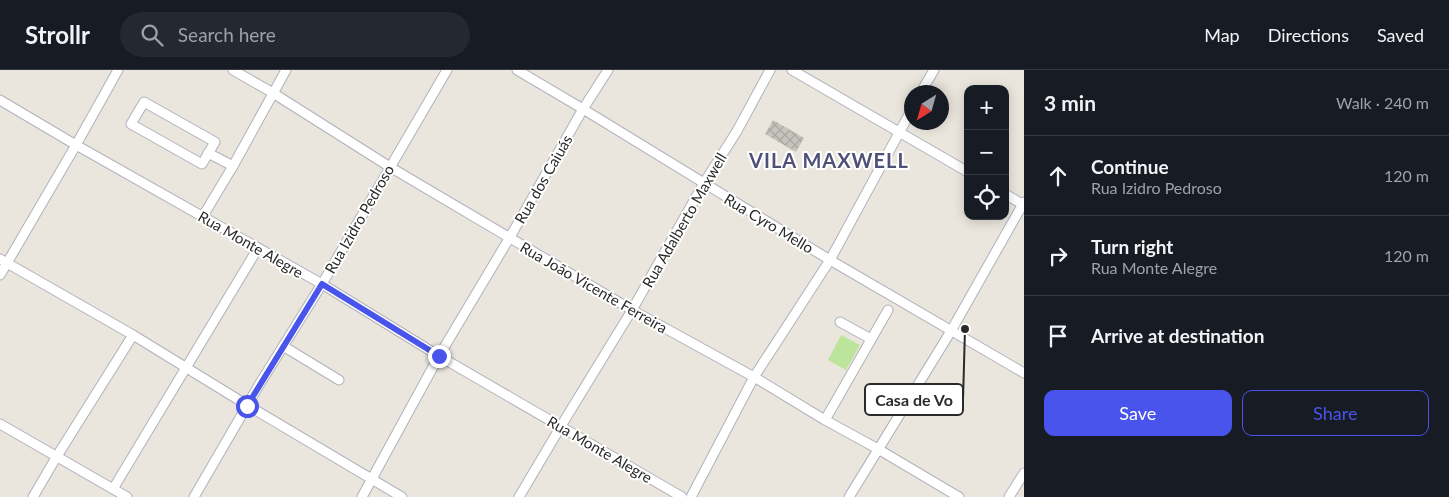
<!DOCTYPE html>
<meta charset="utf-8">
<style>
body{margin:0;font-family:Lato,sans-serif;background:#242831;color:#f1f3f6}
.controls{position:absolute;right:15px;top:15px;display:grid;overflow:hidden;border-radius:10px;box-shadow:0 2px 12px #0003}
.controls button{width:45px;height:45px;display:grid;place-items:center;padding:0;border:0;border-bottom:1px solid #363941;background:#171b24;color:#f1f3f6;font:25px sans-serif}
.compass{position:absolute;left:904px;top:15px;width:45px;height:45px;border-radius:50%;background:#171b24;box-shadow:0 2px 12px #0003;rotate:217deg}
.stop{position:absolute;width:15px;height:15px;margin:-11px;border:4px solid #4854ec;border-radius:50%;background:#fff}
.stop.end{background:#4854ec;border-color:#fff;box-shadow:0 1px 5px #0008}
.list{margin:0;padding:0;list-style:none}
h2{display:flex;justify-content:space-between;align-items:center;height:65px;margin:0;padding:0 20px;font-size:21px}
h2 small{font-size:16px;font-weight:400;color:#9ea1a6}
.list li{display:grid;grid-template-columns:32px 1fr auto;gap:15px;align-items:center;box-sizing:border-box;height:80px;padding:0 20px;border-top:1px solid #363941}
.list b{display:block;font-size:19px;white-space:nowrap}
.list p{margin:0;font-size:16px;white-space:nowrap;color:#9ea1a6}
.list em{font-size:16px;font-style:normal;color:#9ea1a6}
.actions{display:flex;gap:10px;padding:15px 20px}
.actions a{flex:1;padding:11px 0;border:1px solid #4854ec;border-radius:10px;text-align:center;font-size:18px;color:#4854ec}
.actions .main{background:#4854ec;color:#fff}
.icon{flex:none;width:28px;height:28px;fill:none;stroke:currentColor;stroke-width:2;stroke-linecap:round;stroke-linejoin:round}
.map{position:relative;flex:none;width:1024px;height:427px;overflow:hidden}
header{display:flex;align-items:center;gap:30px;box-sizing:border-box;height:70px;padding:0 25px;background:#171b24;border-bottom:1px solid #363941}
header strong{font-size:24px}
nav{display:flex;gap:28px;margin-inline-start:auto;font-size:18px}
.search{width:350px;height:45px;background:#242831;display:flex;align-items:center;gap:12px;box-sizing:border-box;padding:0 18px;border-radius:28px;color:#9ea1a6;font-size:19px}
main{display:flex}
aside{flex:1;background:#171b24}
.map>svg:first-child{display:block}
.pitch{fill:#bce49a}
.building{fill:url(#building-cross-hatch)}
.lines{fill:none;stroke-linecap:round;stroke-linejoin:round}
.minor-casing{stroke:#b0b1bc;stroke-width:11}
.minor{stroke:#fff;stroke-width:9}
.route{stroke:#4854ec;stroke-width:6}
.labels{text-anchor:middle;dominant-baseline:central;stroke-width:4;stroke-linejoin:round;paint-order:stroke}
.street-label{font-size:15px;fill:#2a2a2a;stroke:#fff}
.district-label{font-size:20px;font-weight:bold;letter-spacing:1px;fill:#4e5077;stroke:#fff}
.leader{fill:none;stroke:#2a2a2a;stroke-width:2}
.callout-dot{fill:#2a2a2a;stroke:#fff;stroke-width:2}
.callout{fill:#fff;stroke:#2a2a2a;stroke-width:2}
.callout-label{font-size:16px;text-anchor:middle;font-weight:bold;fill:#2a2a2a}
</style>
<header>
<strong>Strollr</strong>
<div class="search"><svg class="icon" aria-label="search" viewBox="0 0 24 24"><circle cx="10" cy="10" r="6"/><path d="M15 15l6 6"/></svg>Search here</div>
<nav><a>Map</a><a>Directions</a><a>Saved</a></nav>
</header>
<main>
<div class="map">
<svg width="1024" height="427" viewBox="0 0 1024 427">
<defs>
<pattern id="building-cross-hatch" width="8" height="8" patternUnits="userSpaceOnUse" patternTransform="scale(1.25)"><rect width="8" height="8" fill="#c6c3bc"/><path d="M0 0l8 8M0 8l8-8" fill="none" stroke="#aaa8a2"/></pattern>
</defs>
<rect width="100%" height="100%" fill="#ebe6dd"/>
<!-- pitch -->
<path class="pitch" d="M841,265L860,275L846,300L828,290Z"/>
<!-- building -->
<path class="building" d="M773,50L804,68L796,82L765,64Z"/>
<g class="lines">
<defs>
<g id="minor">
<path d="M233,0L273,23L390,97L632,240L754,307L825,350L878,379L959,427"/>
<path d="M517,0L583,39L830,190L1024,303"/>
<path d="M792,0L968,102"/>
<path d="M921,22L934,0"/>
<path d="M0,30L76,75L322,214L439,286L682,427"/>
<path d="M144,32L215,72L202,94L131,54Z"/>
<path d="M208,83L233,96"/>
<path d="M1005,124L1024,135"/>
<path d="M203,146L233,96L286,0"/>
<path d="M0,189L133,265L247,335L402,427"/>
<path d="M0,205L76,75L118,0"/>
<path d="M840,252L871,269"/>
<path d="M283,276L339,310"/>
<path d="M825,350L888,240"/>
<path d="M0,354L127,427"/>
<path d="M113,419L258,178"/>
<path d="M33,427L57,386L133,265"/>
<path d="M194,427L259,315L322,214L447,0"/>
<path d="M362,427L439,286L510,167L583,39L608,0"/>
<path d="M519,427L561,356L632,240L704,113L737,61L770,0"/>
<path d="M691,427L754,307L830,190L912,39"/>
<path d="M849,427L951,261L1024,132"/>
<path d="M1009,427L1024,403"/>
</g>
</defs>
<!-- minor casing -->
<use href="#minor" class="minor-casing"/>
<!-- minor -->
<use href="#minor" class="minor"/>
</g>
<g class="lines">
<!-- route -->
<path class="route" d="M247,336L322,214L439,286"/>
</g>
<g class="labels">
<!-- street labels -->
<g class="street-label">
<text transform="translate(543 109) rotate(-60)">Rua dos Caiuás</text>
<text transform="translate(359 149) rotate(-60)">Rua Izidro Pedroso</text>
<text transform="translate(684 150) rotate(-60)">Rua Adalberto Maxwell</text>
<text transform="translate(769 153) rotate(31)">Rua Cyro Mello</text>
<text transform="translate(251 174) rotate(30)">Rua Monte Alegre</text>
<text transform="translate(594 217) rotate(30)">Rua João Vicente Ferreira</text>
<text transform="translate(600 379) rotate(30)">Rua Monte Alegre</text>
</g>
<!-- district labels -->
<g class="district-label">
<text x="829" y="90">VILA MAXWELL</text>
</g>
</g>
<!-- callouts -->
<path class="leader" d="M965 259L963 330"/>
<circle class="callout-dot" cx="965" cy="259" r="5"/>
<rect class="callout" x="865" y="314" width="98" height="31" rx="5"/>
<g class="callout-label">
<text x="914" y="336">Casa de Vo</text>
</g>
</svg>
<div class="controls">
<button>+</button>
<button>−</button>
<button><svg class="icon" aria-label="locate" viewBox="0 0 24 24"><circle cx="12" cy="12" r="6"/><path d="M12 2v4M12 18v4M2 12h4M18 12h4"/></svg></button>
</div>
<svg class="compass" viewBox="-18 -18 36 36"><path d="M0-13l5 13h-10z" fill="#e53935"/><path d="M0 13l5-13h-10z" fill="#9ea1a6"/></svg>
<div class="stop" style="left:247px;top:336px"></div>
<div class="stop end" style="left:439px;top:286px"></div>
</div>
<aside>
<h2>3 min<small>Walk · 240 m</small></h2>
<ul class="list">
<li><svg class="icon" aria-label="ahead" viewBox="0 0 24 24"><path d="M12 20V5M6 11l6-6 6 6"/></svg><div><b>Continue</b><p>Rua Izidro Pedroso</p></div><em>120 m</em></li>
<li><svg class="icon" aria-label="right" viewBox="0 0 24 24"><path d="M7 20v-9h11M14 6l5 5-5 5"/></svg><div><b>Turn right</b><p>Rua Monte Alegre</p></div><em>120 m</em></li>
<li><svg class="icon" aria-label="arrive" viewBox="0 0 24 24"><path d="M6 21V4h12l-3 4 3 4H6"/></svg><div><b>Arrive at destination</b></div></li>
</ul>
<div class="actions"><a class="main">Save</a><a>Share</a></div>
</aside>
</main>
